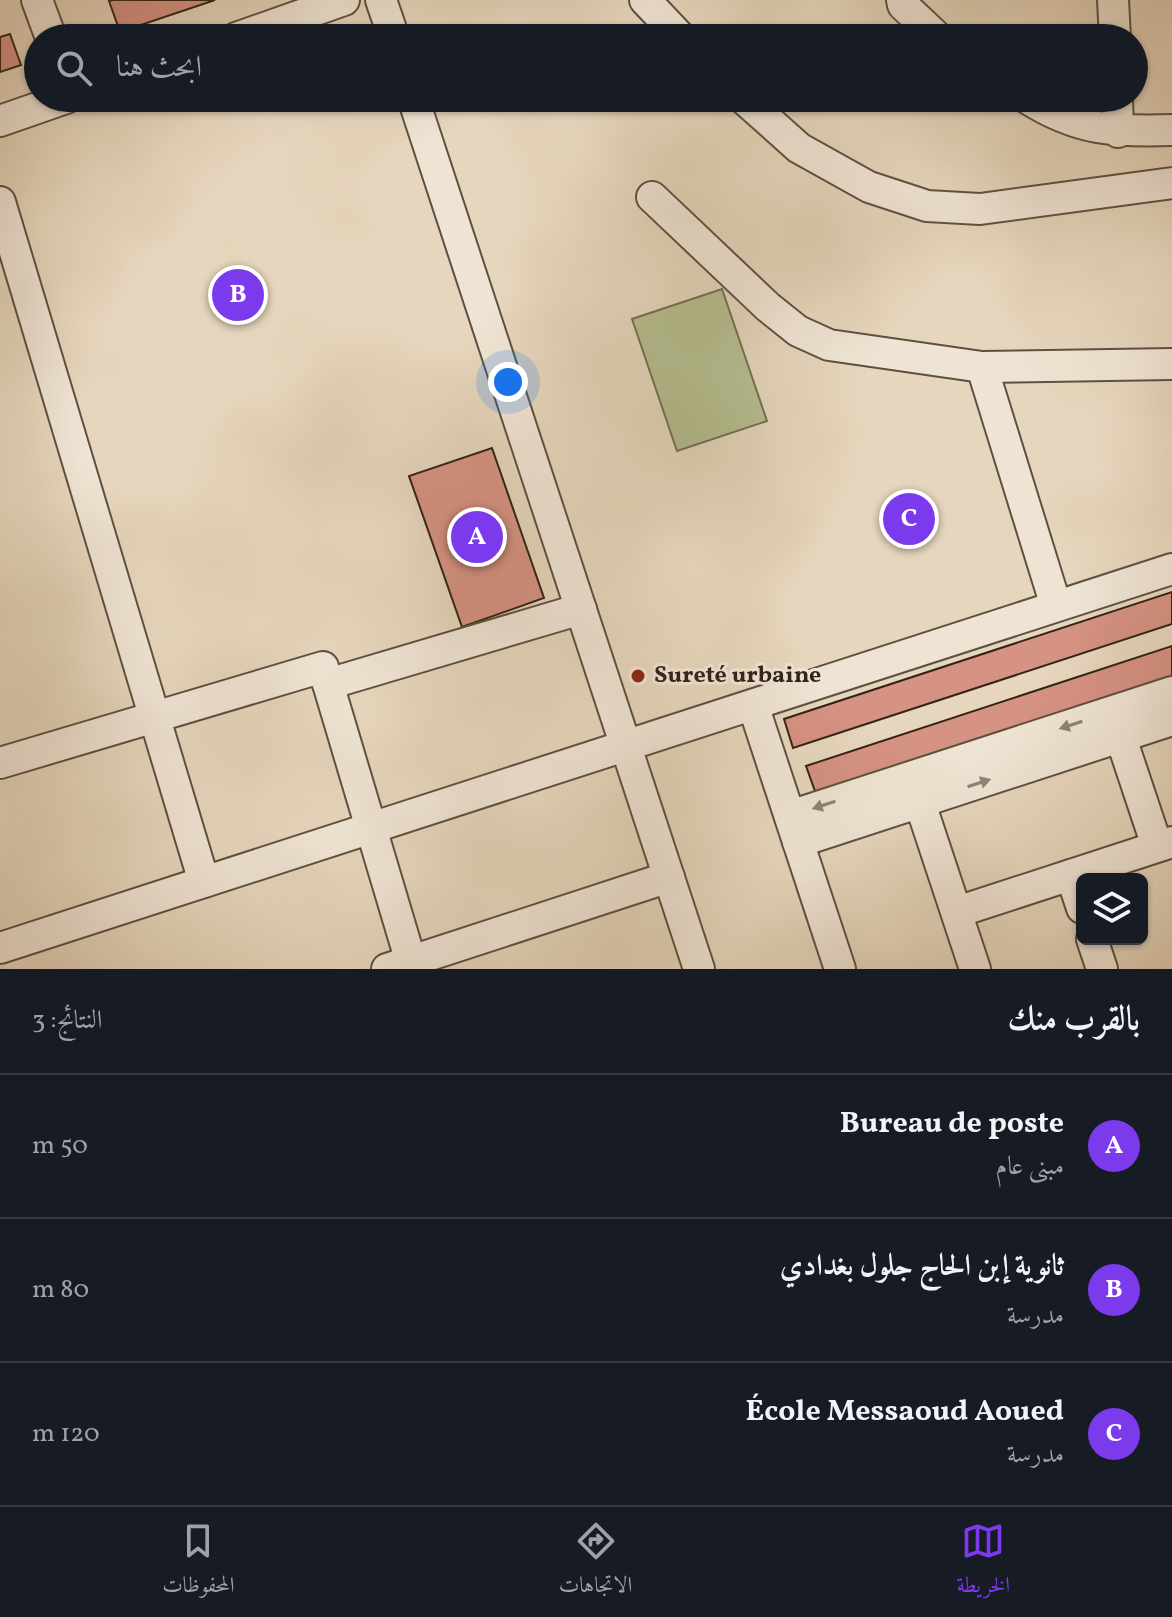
<!DOCTYPE html>
<html lang="ar">
<meta charset="utf-8">
<style>
body{margin:0;font-family:Vollkorn,Amiri,serif;background:#20242c;color:#f1f3f6;direction:rtl}
.controls{position:absolute;right:24px;bottom:24px;display:grid;overflow:hidden;border-radius:12px;box-shadow:0 2px 6px #0004}
.controls button{width:72px;height:72px;display:grid;place-items:center;padding:0;border:0;border-bottom:2px solid #363941;background:#171b24;color:#f1f3f6;font:40px sans-serif}
.you{position:absolute;left:508px;top:382px;width:28px;height:28px;margin:-20px;border:6px solid #fff;border-radius:50%;background:#1a73e8;box-shadow:0 0 0 12px #1a73e833}
.badge{display:grid;place-items:center;width:52px;height:52px;border-radius:50%;background:#7c3aed;color:#fff;font-size:26px;font-weight:700}
.pin{position:absolute;translate:-50% -50%;border:4px solid #fff;box-shadow:0 2px 8px #0006}
.list{margin:0;padding:0;list-style:none}
h2{display:flex;justify-content:space-between;align-items:center;height:104px;margin:0;padding:0 32px;font-size:34px}
h2 small{font-size:26px;font-weight:400;color:#9ea1a6}
.list li{display:grid;grid-template-columns:52px 1fr auto;gap:24px;align-items:center;box-sizing:border-box;height:144px;padding:0 32px;border-top:2px solid #363941}
.list b{display:block;font-size:30px;white-space:nowrap}
.list p{margin:0;font-size:26px;white-space:nowrap;color:#9ea1a6}
.list em{font-size:26px;font-style:normal;color:#9ea1a6}
.icon{flex:none;width:44px;height:44px;fill:none;stroke:currentColor;stroke-width:2;stroke-linecap:round;stroke-linejoin:round}
.map{position:relative;flex:none;width:1172px;height:969px;overflow:hidden;direction:ltr}
.search{position:absolute;background:#171b24;box-shadow:0 2px 6px #0004;left:24px;right:24px;top:24px;height:88px;display:flex;align-items:center;gap:20px;box-sizing:border-box;padding:0 28px;border-radius:44px;color:#9ea1a6;font-size:30px}
.sheet{height:536px;background:#171b24}
nav{display:flex;justify-content:space-around;align-items:center;box-sizing:border-box;height:112px;border-top:2px solid #363941;background:#171b24;font-size:22px;color:#9ea1a6}
nav a{display:grid;justify-items:center;gap:4px}
nav .on{color:#7c3aed}
.map>svg:first-child{display:block}
.green{fill:#b5be91;stroke:#737054;stroke-width:2}
.building{fill:#d69283;stroke:#312318;stroke-width:2}
.lines{fill:none;stroke-linecap:round;stroke-linejoin:round}
.minor-casing{stroke:#5e5041;stroke-width:34}
.minor{stroke:#efe4d4;stroke-width:30}
.oneway{fill:#908476}
.poi-dot{fill:#8f2418;stroke:#efe4d4;stroke-width:3}
.labels{text-anchor:middle;dominant-baseline:central;stroke-width:6;stroke-linejoin:round;paint-order:stroke}
.poi-label{font-size:24px;font-weight:bold;fill:#312318;stroke:#efe4d4;text-anchor:start}
</style>
<div class="map">
<svg width="1172" height="969" viewBox="0 0 1172 969">
<rect width="100%" height="100%" fill="#e6d6bd"/>
<filter id="stains"><feTurbulence type="fractalNoise" baseFrequency=".0025" numOctaves="4"/><feColorMatrix values="0 0 0 0 .2 0 0 0 0 .09 0 0 0 0 .02 0 0 0 .5 -.17"/></filter>
<radialGradient id="worn" r=".72"><stop offset=".6" stop-color="#630" stop-opacity="0"/><stop offset="1" stop-color="#630" stop-opacity=".3"/></radialGradient>
<!-- green -->
<path class="green" d="M722,289L767,421L677,451L632,319Z"/>
<!-- building -->
<g class="building">
<path d="M112,0H215L120,32L109,1Z"/>
<path d="M10,34L21,65L0,72V37Z"/>
<path d="M492,448L544,598L462,627L409,476Z"/>
<path d="M1172,592V624L793,748L784,719Z"/>
<path d="M1172,646V678L816,794L806,766Z"/>
</g>
<g class="lines">
<defs>
<g id="minor">
<path d="M37,0L51,38"/>
<path d="M381,0L394,38"/>
<path d="M645,0L681,38"/>
<path d="M902,0L903,5L938,38"/>
<path d="M1113,0L1115,38"/>
<path d="M236,38L344,0"/>
<path d="M413,98L699,969"/>
<path d="M743,98L799,148L869,187L927,206L980,209L1172,183"/>
<path d="M1027,98C1077,130 1113,132 1172,130"/>
<path d="M1117,98L1118,132"/>
<path d="M0,121L66,98"/>
<path d="M652,197L768,307L798,331L829,345L982,367L1172,364"/>
<path d="M0,202L204,882"/>
<path d="M982,367L1056,606"/>
<path d="M328,684L581,609"/>
<path d="M753,705L840,969"/>
<path d="M1114,717L1157,846"/>
<path d="M0,763L323,667L411,962"/>
<path d="M914,785L975,969"/>
<path d="M790,816L1172,692"/>
<path d="M798,842L1172,720"/>
<path d="M1071,875L1082,908"/>
<path d="M957,912L1172,842"/>
<path d="M1092,939L1102,969"/>
<path d="M0,948L1172,569"/>
<path d="M387,969L669,877"/>
</g>
</defs>
<!-- minor casing -->
<use href="#minor" class="minor-casing"/>
<!-- minor -->
<use href="#minor" class="minor"/>
</g>
<!-- one-way arrows -->
<defs><path id="oneway-solid" d="M-6-.8H1V-3.2L6.5 0L1 3.2V.8H-6Z" transform="scale(2)"/></defs>
<g class="oneway">
<use href="#oneway-solid" transform="translate(1071 725) rotate(162)"/>
<use href="#oneway-solid" transform="translate(979 783) rotate(-18)"/>
<use href="#oneway-solid" transform="translate(824 805) rotate(162)"/>
</g>
<!-- markers -->
<circle class="poi-dot" cx="638" cy="676" r="8"/>
<g class="labels">
<!-- poi labels -->
<g class="poi-label">
<text x="654" y="676">Sureté urbaine</text>
</g>
</g>
<rect width="100%" height="100%" filter="url(#stains)"/>
<rect width="100%" height="100%" fill="url(#worn)"/>
</svg>
<div class="controls">
<button><svg class="icon" aria-label="layers" viewBox="0 0 24 24"><path d="M12 4l9 5-9 5-9-5zM3 14l9 5 9-5"/></svg></button>
</div>
<div class="you"></div>
<div class="pin badge" style="left:477px;top:537px">A</div>
<div class="pin badge" style="left:238px;top:295px">B</div>
<div class="pin badge" style="left:909px;top:519px">C</div>
<div class="search"><svg class="icon" aria-label="search" viewBox="0 0 24 24"><circle cx="10" cy="10" r="6"/><path d="M15 15l6 6"/></svg>ابحث هنا</div>
</div>
<section class="sheet">
<h2>بالقرب منك<small>النتائج: 3</small></h2>
<ul class="list">
<li><span class="badge">A</span><div><b>Bureau de poste</b><p>مبنى عام</p></div><em>50 m</em></li>
<li><span class="badge">B</span><div><b>ثانوية إبن الحاج جلول بغدادي</b><p>مدرسة</p></div><em>80 m</em></li>
<li><span class="badge">C</span><div><b>École Messaoud Aoued</b><p>مدرسة</p></div><em>120 m</em></li>
</ul>
</section>
<nav>
<a class="on"><svg class="icon" aria-label="map" viewBox="0 0 24 24"><path d="M3 6l6-2 6 2 6-2v14l-6 2-6-2-6 2zM9 4v14M15 6v14"/></svg>الخريطة</a>
<a><svg class="icon" aria-label="directions" viewBox="0 0 24 24"><path d="M12 3l9 9-9 9-9-9zM9 14v-3h6M13 9l2 2-2 2"/></svg>الاتجاهات</a>
<a><svg class="icon" aria-label="saved" viewBox="0 0 24 24"><path d="M7 4h10v16l-5-4-5 4z"/></svg>المحفوظات</a>
</nav>
